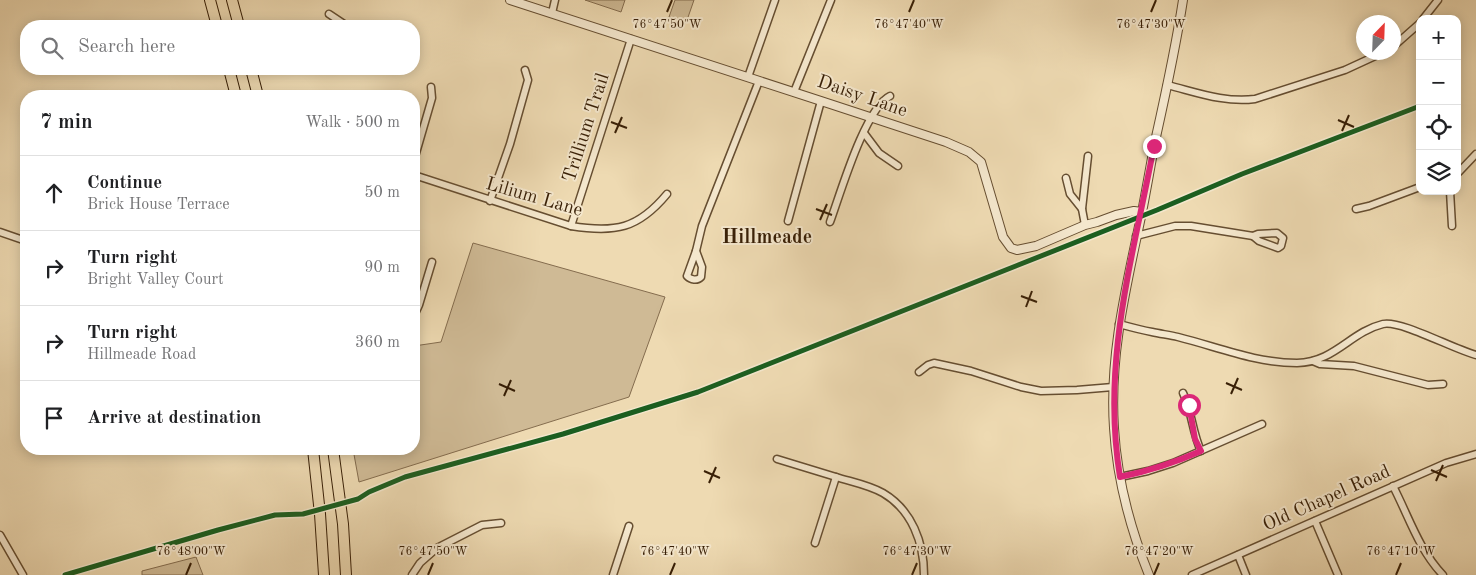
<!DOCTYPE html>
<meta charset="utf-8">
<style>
body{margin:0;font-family:"Old Standard TT",serif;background:#f6f6f6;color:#202124}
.controls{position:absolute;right:15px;top:15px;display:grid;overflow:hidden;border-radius:10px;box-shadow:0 2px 12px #0003}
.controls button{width:45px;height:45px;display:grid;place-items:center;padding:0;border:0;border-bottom:1px solid #e0e0e0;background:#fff;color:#202124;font:25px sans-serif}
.compass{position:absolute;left:1356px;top:15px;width:45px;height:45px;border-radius:50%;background:#fff;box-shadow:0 2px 12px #0003;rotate:23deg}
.stop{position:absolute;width:15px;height:15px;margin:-11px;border:4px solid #db2777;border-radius:50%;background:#fff}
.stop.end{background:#db2777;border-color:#fff;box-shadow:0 1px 5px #0008}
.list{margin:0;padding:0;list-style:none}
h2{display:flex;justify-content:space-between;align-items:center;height:65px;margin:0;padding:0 20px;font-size:21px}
h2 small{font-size:16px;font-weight:400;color:#757577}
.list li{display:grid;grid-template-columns:32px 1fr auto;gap:15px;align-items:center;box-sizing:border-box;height:75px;padding:0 20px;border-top:1px solid #e0e0e0}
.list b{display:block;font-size:19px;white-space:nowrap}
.list p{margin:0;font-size:16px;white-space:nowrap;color:#757577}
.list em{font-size:16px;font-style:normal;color:#757577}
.icon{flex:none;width:28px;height:28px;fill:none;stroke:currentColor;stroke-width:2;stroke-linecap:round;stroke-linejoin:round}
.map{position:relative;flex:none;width:1476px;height:575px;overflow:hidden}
.search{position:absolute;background:#fff;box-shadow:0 2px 12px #0003;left:20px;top:20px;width:400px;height:55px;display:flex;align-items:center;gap:12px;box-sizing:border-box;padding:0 18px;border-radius:20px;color:#757577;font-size:19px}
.panel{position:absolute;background:#fff;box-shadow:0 2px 12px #0003;left:20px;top:90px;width:400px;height:365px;border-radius:20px}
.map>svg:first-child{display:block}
.green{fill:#cfba95;stroke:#846c4e}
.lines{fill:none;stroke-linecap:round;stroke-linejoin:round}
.minor-casing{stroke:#664e31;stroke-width:9}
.tertiary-casing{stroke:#664e31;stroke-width:10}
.primary-casing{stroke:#381f06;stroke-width:12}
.minor{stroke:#f4e7cd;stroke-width:6}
.tertiary{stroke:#f4e7cd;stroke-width:8}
.primary{stroke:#eedab2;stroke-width:10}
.cycleway-casing{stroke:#f4e7cd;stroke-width:8}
.cycleway{stroke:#1b5e20;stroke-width:5}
.route{stroke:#db2777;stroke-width:6}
.ticks{fill:none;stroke:#381f06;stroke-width:2}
.labels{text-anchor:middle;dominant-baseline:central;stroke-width:4;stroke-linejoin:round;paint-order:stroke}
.street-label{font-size:19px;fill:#381f06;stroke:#f4e7cd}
.neighbourhood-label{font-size:20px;font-weight:bold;fill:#381f06;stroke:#f4e7cd}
.ticks-label{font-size:12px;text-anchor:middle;fill:#381f06;stroke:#f4e7cd;stroke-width:4;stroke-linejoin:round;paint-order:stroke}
</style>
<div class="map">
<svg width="1476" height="575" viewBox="0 0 1476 575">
<rect width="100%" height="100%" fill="#eedab2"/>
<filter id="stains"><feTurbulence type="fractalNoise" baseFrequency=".004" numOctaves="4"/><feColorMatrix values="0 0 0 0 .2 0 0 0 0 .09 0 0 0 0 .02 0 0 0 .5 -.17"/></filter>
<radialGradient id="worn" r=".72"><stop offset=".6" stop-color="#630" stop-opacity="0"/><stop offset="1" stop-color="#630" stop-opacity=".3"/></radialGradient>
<!-- green -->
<g class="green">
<path d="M585,0H625L621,12Z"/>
<path d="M675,0H694L686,23L669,17Z"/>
<path d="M473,243L665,297L629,397L359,482L353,449H414V346L441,342Z"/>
<path d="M196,557L203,575H142V571Z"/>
</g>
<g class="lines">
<defs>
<g id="minor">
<path d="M552,13L555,0"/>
<path d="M329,14L347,26"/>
<path d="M1423,19L1438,0"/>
<path d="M1394,46L1420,23"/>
<path d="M748,77L775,0"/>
<path d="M1167,85C1196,92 1224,103 1255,99L1345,70L1384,52"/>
<path d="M794,92L831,0"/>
<path d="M864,133L879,153L898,166"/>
<path d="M414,160L432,98L431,87"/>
<path d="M1457,174L1476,154"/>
<path d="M414,175L571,226C615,233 638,229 667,194"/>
<path d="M1066,178L1070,194L1082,209"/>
<path d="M1450,191L1452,226"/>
<path d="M490,201L510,144L528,80L525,70"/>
<path d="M1356,209L1369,206L1420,187"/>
<path d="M788,221L821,101"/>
<path d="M830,222C840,195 865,108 890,96"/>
<path d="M1085,225L1082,209L1088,156"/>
<path d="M571,226L631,39"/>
<path d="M0,232L26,241"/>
<path d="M1277,233L1283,238L1281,246L1278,248L1259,241L1253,236L1258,234Z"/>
<path d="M1136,236L1175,226H1191L1253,236"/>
<path d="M696,251L702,226L759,81"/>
<path d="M696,251L702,267L701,277C697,281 691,280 687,276Z"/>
<path d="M414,316L419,305L432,262"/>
<path d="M1119,324C1130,327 1141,330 1152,332C1161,334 1170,335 1178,337C1218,347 1256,363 1297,363C1335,362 1350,332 1383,324C1401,320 1453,349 1476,355"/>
<path d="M1313,361L1320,364L1354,366L1428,385L1443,384"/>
<path d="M919,372L928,365L934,363L971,371L1021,387L1041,391L1077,390L1113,387"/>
<path d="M1183,393C1192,411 1192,432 1201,451"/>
<path d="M777,459C797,465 816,471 836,477C852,482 869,485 883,493C912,510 924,543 924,575"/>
<path d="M1120,477L1148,471L1173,463L1262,424"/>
<path d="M1393,486C1409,517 1419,550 1443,575"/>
<path d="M1315,521L1338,575"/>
<path d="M0,535L23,575"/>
<path d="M815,543L836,477"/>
<path d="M1238,555L1246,575"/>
<path d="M412,575L420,563L437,548L482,525L501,523"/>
<path d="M613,575L629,526"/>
<path d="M1192,575L1446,463L1476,454"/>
</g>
<g id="tertiary">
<path d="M510,0L821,101L946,142L969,152L981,162L1003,237L1011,248L1017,250L1036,246L1085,225L1097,222L1116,215L1134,211L1142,212"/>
<path d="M1149,575C1130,528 1117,479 1114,428C1109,354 1127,284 1142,212C1147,187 1151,162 1156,137C1166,92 1176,46 1183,0"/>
</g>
<g id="primary">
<path d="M210,0L217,26"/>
<path d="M232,0L239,26"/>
<path d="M229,69L236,96"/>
<path d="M251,69L258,96"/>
<path d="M313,449L320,514L324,575"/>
<path d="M333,449L343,524L346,575"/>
</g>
</defs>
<!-- minor casing -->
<use href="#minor" class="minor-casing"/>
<!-- tertiary casing -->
<use href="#tertiary" class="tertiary-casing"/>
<!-- primary casing -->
<use href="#primary" class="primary-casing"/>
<!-- minor -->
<use href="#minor" class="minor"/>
<!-- tertiary -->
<use href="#tertiary" class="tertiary"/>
<!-- primary -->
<use href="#primary" class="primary"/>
<defs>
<path id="cycleway" d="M65,575L218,530L275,515L303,514L358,499L369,492L405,477L563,434L698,392L1157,210L1242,174L1420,106"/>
</defs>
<!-- cycleway casing -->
<use href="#cycleway" class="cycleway-casing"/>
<!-- cycleway -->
<use href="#cycleway" class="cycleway"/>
</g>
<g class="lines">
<!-- route -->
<path class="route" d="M1154,146C1133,258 1101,361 1120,477C1149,471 1174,463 1201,451L1195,439L1189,405"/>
</g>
<!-- ticks -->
<path class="ticks" d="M667,12L672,0M909,12L914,0M1151,12L1156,0M1338,120L1354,127M611,122L627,128M1342,131L1349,115M615,133L622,117M816,209L832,215M820,220L827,204M1021,296L1037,302M1026,307L1032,291M1226,383L1242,390M499,384L515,391M1231,394L1238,378M504,396L511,380M1431,470L1447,477M704,471L720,478M1436,481L1443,465M709,483L716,467M186,575L191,563M428,575L433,563M670,575L675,563M912,575L917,563M1154,575L1159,563M1396,575L1401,563"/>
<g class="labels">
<!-- street labels -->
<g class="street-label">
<text transform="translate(862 97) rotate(19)">Daisy Lane</text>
<text transform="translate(587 128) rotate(-72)">Trillium Trail</text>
<text transform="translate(534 198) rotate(16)">Lilium Lane</text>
<text transform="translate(1327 499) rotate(-24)">Old Chapel Road</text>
</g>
<!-- neighbourhood labels -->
<g class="neighbourhood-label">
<text x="767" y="238">Hillmeade</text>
</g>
</g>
<g class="ticks-label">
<text x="667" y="28">76°47'50"W</text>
<text x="909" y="28">76°47'40"W</text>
<text x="1151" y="28">76°47'30"W</text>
<text x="191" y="555">76°48'00"W</text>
<text x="433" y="555">76°47'50"W</text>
<text x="675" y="555">76°47'40"W</text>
<text x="917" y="555">76°47'30"W</text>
<text x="1159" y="555">76°47'20"W</text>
<text x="1401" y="555">76°47'10"W</text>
</g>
<rect width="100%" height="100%" filter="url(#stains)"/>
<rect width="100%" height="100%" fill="url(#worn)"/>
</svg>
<div class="controls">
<button>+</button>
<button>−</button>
<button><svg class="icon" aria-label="locate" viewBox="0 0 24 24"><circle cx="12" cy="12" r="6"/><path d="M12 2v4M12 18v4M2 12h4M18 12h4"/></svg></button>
<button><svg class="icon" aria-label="layers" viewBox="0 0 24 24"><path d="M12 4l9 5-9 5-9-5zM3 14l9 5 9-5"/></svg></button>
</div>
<svg class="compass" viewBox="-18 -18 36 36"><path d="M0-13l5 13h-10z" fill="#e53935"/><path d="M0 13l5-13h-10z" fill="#757577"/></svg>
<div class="stop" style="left:1189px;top:405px"></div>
<div class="stop end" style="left:1154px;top:146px"></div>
<div class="search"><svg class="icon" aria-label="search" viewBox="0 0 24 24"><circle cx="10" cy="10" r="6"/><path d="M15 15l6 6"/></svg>Search here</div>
<section class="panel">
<h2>7 min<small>Walk · 500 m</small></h2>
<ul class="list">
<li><svg class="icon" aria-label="ahead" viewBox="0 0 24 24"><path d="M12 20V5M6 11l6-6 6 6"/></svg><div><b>Continue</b><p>Brick House Terrace</p></div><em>50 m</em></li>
<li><svg class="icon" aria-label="right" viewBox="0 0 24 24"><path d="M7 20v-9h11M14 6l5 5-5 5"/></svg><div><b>Turn right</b><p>Bright Valley Court</p></div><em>90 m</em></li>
<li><svg class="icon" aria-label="right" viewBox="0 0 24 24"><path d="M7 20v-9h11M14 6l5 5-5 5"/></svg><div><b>Turn right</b><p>Hillmeade Road</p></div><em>360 m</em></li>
<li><svg class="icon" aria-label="arrive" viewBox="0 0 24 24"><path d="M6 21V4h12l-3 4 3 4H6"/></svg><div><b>Arrive at destination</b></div></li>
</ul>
</section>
</div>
